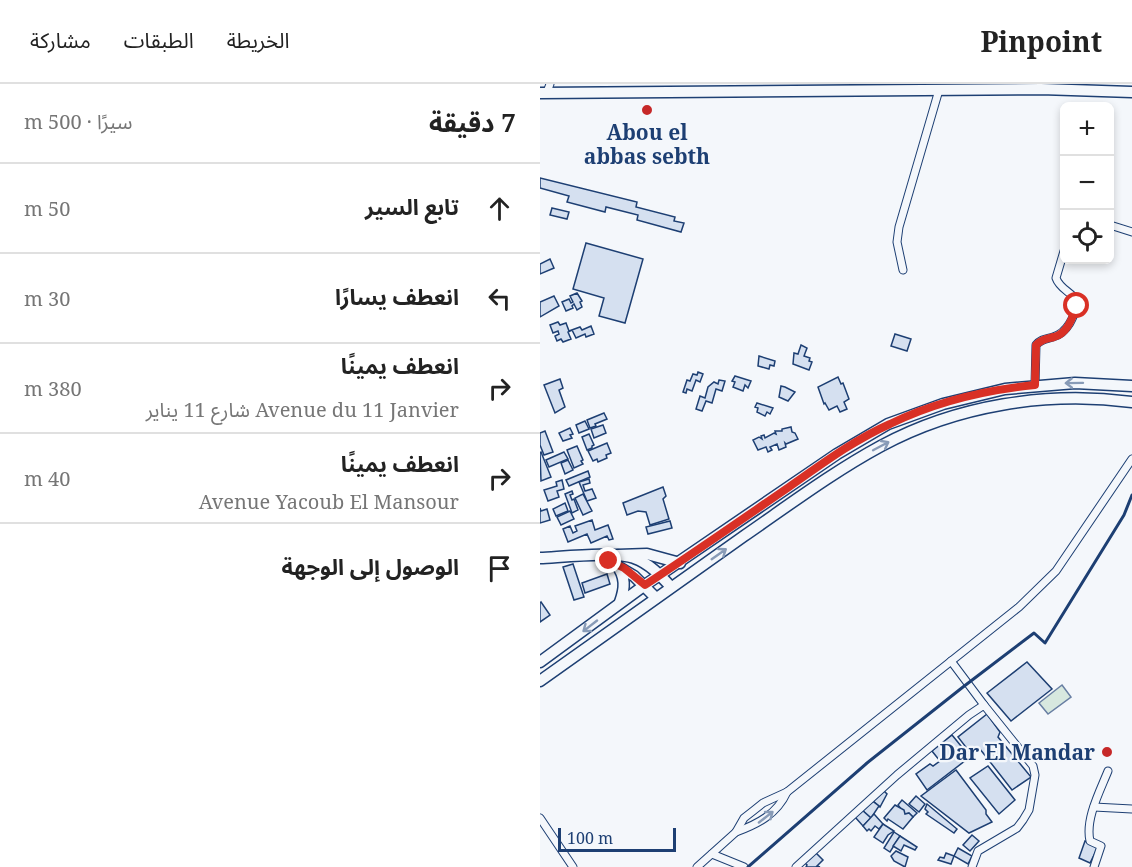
<!DOCTYPE html>
<html lang="ar">
<meta charset="utf-8">
<style>
body{margin:0;font-family:"Noto Serif","Noto Sans Arabic",serif;background:#f6f6f6;color:#222;direction:rtl}
.controls{position:absolute;right:18px;top:18px;display:grid;overflow:hidden;border-radius:9px;box-shadow:0 3px 9px #0003}
.controls button{width:54px;height:54px;display:grid;place-items:center;padding:0;border:0;border-bottom:2px solid #e0e0e0;background:#fff;color:#222;font:30px sans-serif}
.scale{position:absolute;left:18px;bottom:15px;width:118px;box-sizing:border-box;padding-left:6px;border:3px solid #1d3f73;border-top:0;font-size:16px;line-height:21px;white-space:nowrap;color:#1d3f73;-webkit-text-stroke:4px #f4f7fb;paint-order:stroke}
.stop{position:absolute;width:18px;height:18px;margin:-14px;border:4px solid #d93025;border-radius:50%;background:#fff}
.stop.end{background:#d93025;border-color:#fff;box-shadow:0 2px 6px #0008}
.list{margin:0;padding:0;list-style:none}
h2{display:flex;justify-content:space-between;align-items:center;height:78px;margin:0;padding:0 24px;font-size:26px}
h2 small{font-size:20px;font-weight:400;color:#767676}
.list li{display:grid;grid-template-columns:39px 1fr auto;gap:18px;align-items:center;box-sizing:border-box;height:90px;padding:0 24px;border-top:2px solid #e0e0e0}
.list b{display:block;font-size:22px;white-space:nowrap}
.list p{margin:0;font-size:20px;white-space:nowrap;color:#767676}
.list em{font-size:20px;font-style:normal;color:#767676}
.icon{flex:none;width:33px;height:33px;fill:none;stroke:currentColor;stroke-width:2;stroke-linecap:round;stroke-linejoin:round}
.map{position:relative;flex:none;width:592px;height:783px;overflow:hidden;direction:ltr}
header{display:flex;align-items:center;gap:36px;box-sizing:border-box;height:84px;padding:0 30px;background:#fff;border-bottom:2px solid #e0e0e0}
header strong{font-size:28px}
nav{display:flex;gap:33px;margin-inline-start:auto;font-size:21px}
main{display:flex}
aside{flex:1;background:#fff}
.map>svg:first-child{display:block}
.green{fill:#d7e8df;stroke:#687fa3;stroke-width:1.5}
.building{fill:#d5e0f0;stroke:#1d3f73;stroke-width:1.5}
.lines{fill:none;stroke-linecap:round;stroke-linejoin:round}
.street-casing{stroke:#1d3f73;stroke-width:9}
.secondary-casing{stroke:#1d3f73;stroke-width:13}
.primary-casing{stroke:#1d3f73;stroke-width:13}
.street{stroke:#f4f7fb;stroke-width:7}
.secondary{stroke:#f4f7fb;stroke-width:10}
.primary{stroke:#f4f7fb;stroke-width:10}
.wall{stroke:#1d3f73;stroke-width:3}
.oneway{stroke:#889bb7}
.route{stroke:#d93025;stroke-width:8}
.poi-dot{fill:#c62828;stroke:#f4f7fb;stroke-width:2}
.labels{text-anchor:middle;dominant-baseline:central;stroke-width:4.5;stroke-linejoin:round;paint-order:stroke}
.poi-label{font-size:21px;font-weight:bold;fill:#1d3f73;stroke:#f4f7fb}
</style>
<header>
<strong>Pinpoint</strong>
<nav><a>الخريطة</a><a>الطبقات</a><a>مشاركة</a></nav>
</header>
<main>
<div class="map">
<svg width="592" height="783" viewBox="0 0 592 783">
<rect width="100%" height="100%" fill="#f4f7fb"/>
<!-- green -->
<path class="green" d="M522,601L531,613L508,630L499,619Z"/>
<!-- building -->
<g class="building">
<path d="M0,94L97,118L96,123L135,133L134,137L144,139L141,148L97,136L98,131L66,123L65,128L27,118L29,112L0,104Z"/>
<path d="M12,124L29,128L27,135L10,131Z"/>
<path d="M46,159L103,175L85,239L59,232L64,214L33,205Z"/>
<path d="M10,175L14,184L0,190V180Z"/>
<path d="M37,209L42,217L40,218L42,223L37,226L34,220L32,222L33,224L26,227L22,218L29,215L31,219L33,218L30,212Z"/>
<path d="M14,212L19,222L0,233V218Z"/>
<path d="M18,238L20,241L26,239L29,247L40,243L42,246L51,242L54,250L46,253L45,250L36,254L32,246L28,248L31,255L23,258L21,255L17,257L15,252L19,250L18,247L13,249L10,241Z"/>
<path d="M355,250L371,255L367,267L351,262Z"/>
<path d="M261,261L267,264L264,272L270,274L269,277L272,278L269,286L253,280L254,269L258,270Z"/>
<path d="M219,272L235,277L234,282L230,281L229,285L218,282Z"/>
<path d="M158,288L163,290L160,298L156,296L152,307L147,305L146,309L143,308L147,296L150,297L153,290L157,291Z"/>
<path d="M195,292L211,297L208,304L205,301L203,307L193,303L195,298L192,297Z"/>
<path d="M298,293L301,300L303,299L309,315L304,318L307,325L300,328L297,322L289,326L285,319L284,320L278,303Z"/>
<path d="M20,295L23,304L19,306L25,323L15,329L4,301Z"/>
<path d="M179,296L185,297L182,307L176,305L172,319L166,317L162,327L156,325L160,312L165,314L168,303L174,298L178,300Z"/>
<path d="M241,302L245,303L255,308L248,317L239,313Z"/>
<path d="M217,319L233,324L230,330L227,328L225,332L217,328L218,324L215,323Z"/>
<path d="M64,329L67,335L55,340L56,342L50,344L47,336Z"/>
<path d="M45,337L49,345L39,349L36,341Z"/>
<path d="M63,341L66,349L54,354L51,345Z"/>
<path d="M251,343L252,348L255,349L258,355L246,360L245,359L246,363L239,366L237,360L230,363L232,366L228,368L226,363L218,366L213,356L219,353L222,355L221,352L224,351L225,354L234,349L236,350L235,347H242V345Z"/>
<path d="M30,344L33,350L30,351L32,354L23,357L19,349Z"/>
<path d="M5,347L13,368L4,371L0,361V349Z"/>
<path d="M49,350L54,361L52,362V364L47,366L42,353Z"/>
<path d="M67,359L71,369L66,371L67,374L58,378L57,375L53,377L48,367Z"/>
<path d="M37,362L43,376L41,377L43,380L34,384L27,366Z"/>
<path d="M1,368L11,393L1,397L0,369Z"/>
<path d="M24,368L28,375L9,383L6,376Z"/>
<path d="M28,376L33,386L25,390L21,379Z"/>
<path d="M48,387L50,393L29,402L26,396Z"/>
<path d="M49,395L50,399L43,401L45,407L52,405L56,414L47,417L39,398Z"/>
<path d="M22,396L24,405L17,407L19,413L8,417L4,406L17,402L16,398Z"/>
<path d="M123,403L126,412L123,415L129,435L110,441L106,428L98,427L87,431L83,419Z"/>
<path d="M32,407L33,410L30,411L32,416L34,415L38,426L32,429L25,410Z"/>
<path d="M43,410L52,427L43,431L35,414Z"/>
<path d="M25,419L28,427L16,432L13,425Z"/>
<path d="M0,424L1,427L7,425L10,436L0,439Z"/>
<path d="M30,427L34,435L21,441L17,433Z"/>
<path d="M52,436L55,446L68,441L73,455L69,456L67,452L51,459L47,450L28,458L23,445L30,442L33,449L37,447L35,442Z"/>
<path d="M130,437L132,444L108,450L106,443Z"/>
<path d="M33,480L44,513L34,516L23,483Z"/>
<path d="M67,490L70,500L45,509L42,499Z"/>
<path d="M1,518L10,531L0,538V519Z"/>
<path d="M487,578L512,605L471,637L447,609Z"/>
<path d="M447,630L460,648L458,653L491,693L472,706L440,665L432,671L418,653Z"/>
<path d="M412,651L430,673L387,706L376,690L390,680L393,682L400,677L392,667Z"/>
<path d="M448,682L475,716L459,730L430,694Z"/>
<path d="M416,686L446,726V730L452,738L429,749L381,712Z"/>
<path d="M342,705L347,710L340,723L332,716Z"/>
<path d="M376,712L385,720L379,728L369,720Z"/>
<path d="M331,716L339,722L331,734L322,726Z"/>
<path d="M362,716L377,729L373,733L369,729L365,730L358,721Z"/>
<path d="M387,720L417,745L414,749L386,730L388,728L385,725Z"/>
<path d="M355,721L364,726L365,730L369,729L373,733L363,745L348,735L347,737L344,734Z"/>
<path d="M322,726L331,734L323,742L315,733Z"/>
<path d="M334,730L343,740L339,745L335,742L331,747L329,745L327,747L323,742Z"/>
<path d="M343,740L354,747L348,751L343,759L334,753Z"/>
<path d="M354,748L360,752L350,768L344,764Z"/>
<path d="M432,751L439,757L430,767L423,761Z"/>
<path d="M360,752L377,763L375,766L364,761L361,767L353,762Z"/>
<path d="M545,757L558,763L550,779L539,774Z"/>
<path d="M418,764L432,772L428,780L414,772Z"/>
<path d="M356,767L368,773L365,783L354,777L351,772Z"/>
<path d="M275,768L283,776L277,782L280,783H266L267,781L265,779Z"/>
<path d="M406,769L414,772L411,780L398,776L400,773L404,774Z"/>
</g>
<g class="lines">
<defs>
<g id="street">
<path d="M7,8L10,0"/>
<path d="M570,141L592,148"/>
<path d="M363,186L357,158L359,143L399,6"/>
<path d="M495,301L496,261C501,255 506,255 513,253C528,249 534,232 538,219C533,208 520,206 516,194L524,167"/>
<path d="M411,577L444,621"/>
<path d="M554,723L592,725"/>
<path d="M0,734L33,783"/>
<path d="M196,748C218,740 237,730 247,708"/>
<path d="M172,770L204,783"/>
<path d="M157,783L196,748L204,734L213,727L223,719L247,708L479,523L516,487L592,375"/>
<path d="M256,783L357,691L429,631L444,621L493,682L495,691L489,726L483,736L477,744L438,767L432,783"/>
<path d="M554,783L561,762L550,757C545,735 560,707 568,687"/>
</g>
<g id="secondary">
<path d="M0,9L501,5L592,8"/>
<path d="M0,474C22,473 77,467 94,474C109,479 121,492 131,503"/>
<path d="M72,479L94,492L116,514"/>
</g>
<g id="primary">
<path d="M78,471L107,470L140,479"/>
<path d="M76,480C86,493 85,504 80,518"/>
<path d="M0,578L105,501L297,370L348,340L403,320L465,305L535,299L592,302"/>
<path d="M0,597C68,549 136,500 204,452C249,421 293,388 341,362C417,321 507,307 592,318"/>
</g>
</defs>
<!-- street casing -->
<use href="#street" class="street-casing"/>
<!-- secondary casing -->
<use href="#secondary" class="secondary-casing"/>
<!-- primary casing -->
<use href="#primary" class="primary-casing"/>
<!-- street -->
<use href="#street" class="street"/>
<!-- secondary -->
<use href="#secondary" class="secondary"/>
<!-- primary -->
<use href="#primary" class="primary"/>
<!-- wall -->
<path class="wall" d="M208,783L327,679L423,603L494,549L505,559L584,431L592,411"/>
</g>
<!-- one-way arrows -->
<defs><path id="oneway-shaft" d="M-6 0H5M1.5-3L5.5 0L1.5 3" fill="none" stroke-width="1.6" stroke-linecap="round" stroke-linejoin="round" transform="scale(1.5)"/></defs>
<g class="oneway">
<use href="#oneway-shaft" transform="translate(534 299) rotate(179)"/>
<use href="#oneway-shaft" transform="translate(341 362) rotate(-28)"/>
<use href="#oneway-shaft" transform="translate(179 470) rotate(-35)"/>
<use href="#oneway-shaft" transform="translate(50 542) rotate(142)"/>
<use href="#oneway-shaft" transform="translate(226 733) rotate(-38)"/>
</g>
<g class="lines">
<!-- route -->
<path class="route" d="M69,477L84,484L105,501C154,469 201,436 249,403C282,380 314,356 350,340C395,318 446,306 495,301L496,261C502,255 506,255 514,253C528,249 532,234 537,222"/>
</g>
<!-- markers -->
<g class="poi-dot">
<circle cx="107" cy="26" r="6"/>
<circle cx="567" cy="668" r="6"/>
</g>
<g class="labels">
<!-- poi labels -->
<g class="poi-label">
<text x="107" y="48">Abou el<tspan x="107" dy="24">abbas sebth</tspan></text>
<text x="555" y="668" text-anchor="end">Dar El Mandar</text>
</g>
</g>
</svg>
<div class="controls">
<button>+</button>
<button>−</button>
<button><svg class="icon" aria-label="locate" viewBox="0 0 24 24"><circle cx="12" cy="12" r="6"/><path d="M12 2v4M12 18v4M2 12h4M18 12h4"/></svg></button>
</div>
<div class="scale">100 m</div>
<div class="stop" style="left:537px;top:222px"></div>
<div class="stop end" style="left:69px;top:477px"></div>
</div>
<aside>
<h2>7 دقيقة<small>سيرًا · 500 m</small></h2>
<ul class="list">
<li><svg class="icon" aria-label="ahead" viewBox="0 0 24 24"><path d="M12 20V5M6 11l6-6 6 6"/></svg><div><b>تابع السير</b></div><em>50 m</em></li>
<li><svg class="icon" aria-label="left" viewBox="0 0 24 24"><path d="M17 20v-9H6M10 6l-5 5 5 5"/></svg><div><b>انعطف يسارًا</b></div><em>30 m</em></li>
<li><svg class="icon" aria-label="right" viewBox="0 0 24 24"><path d="M7 20v-9h11M14 6l5 5-5 5"/></svg><div><b>انعطف يمينًا</b><p>Avenue du 11 Janvier شارع 11 يناير</p></div><em>380 m</em></li>
<li><svg class="icon" aria-label="right" viewBox="0 0 24 24"><path d="M7 20v-9h11M14 6l5 5-5 5"/></svg><div><b>انعطف يمينًا</b><p>Avenue Yacoub El Mansour</p></div><em>40 m</em></li>
<li><svg class="icon" aria-label="arrive" viewBox="0 0 24 24"><path d="M6 21V4h12l-3 4 3 4H6"/></svg><div><b>الوصول إلى الوجهة</b></div></li>
</ul>
</aside>
</main>
